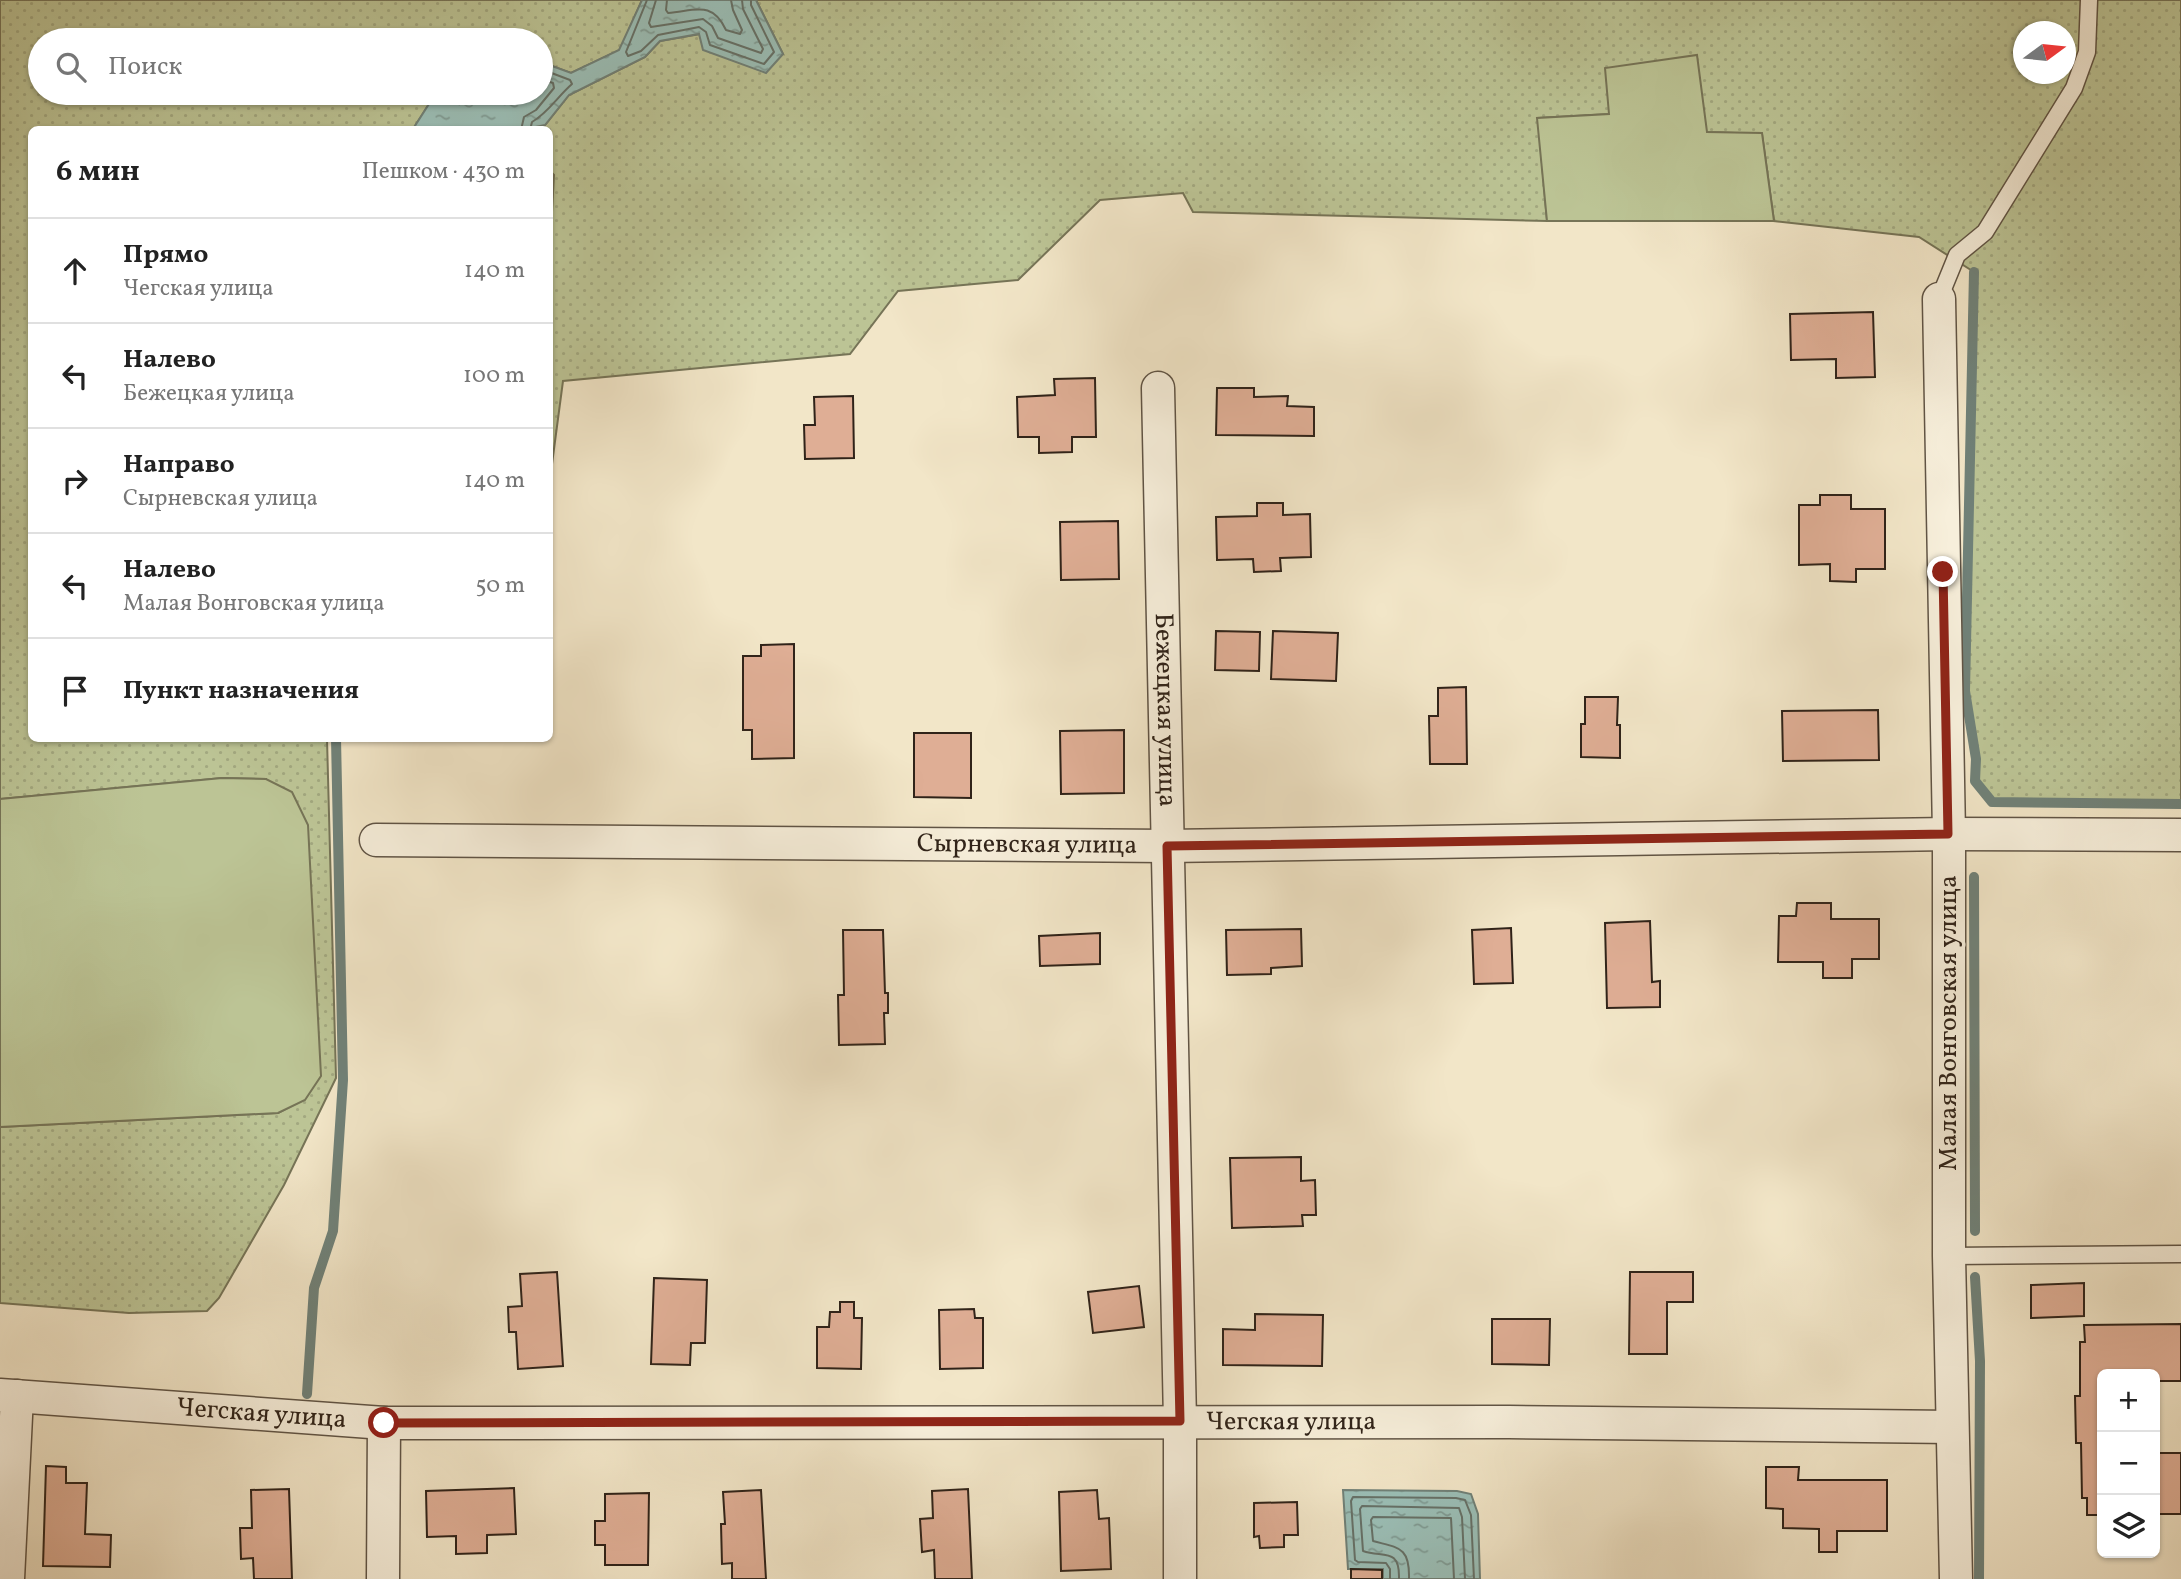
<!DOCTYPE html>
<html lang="ru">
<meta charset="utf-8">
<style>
body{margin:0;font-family:Vollkorn,serif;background:#f6f6f6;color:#222}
.controls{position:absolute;right:21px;bottom:21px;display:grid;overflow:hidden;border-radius:10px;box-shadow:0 2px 5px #0004}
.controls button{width:63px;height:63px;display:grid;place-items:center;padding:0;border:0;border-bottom:2px solid #e0e0e0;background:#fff;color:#222;font:35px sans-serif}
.compass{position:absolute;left:2013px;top:21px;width:63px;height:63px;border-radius:50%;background:#fff;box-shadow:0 2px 5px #0004;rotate:75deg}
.stop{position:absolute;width:21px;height:21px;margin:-16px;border:5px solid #8f2418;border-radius:50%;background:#fff}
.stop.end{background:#8f2418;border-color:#fff;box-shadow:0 2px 7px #0008}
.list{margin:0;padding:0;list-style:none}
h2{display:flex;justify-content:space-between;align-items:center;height:91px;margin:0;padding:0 28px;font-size:30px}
h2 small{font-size:23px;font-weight:400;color:#767676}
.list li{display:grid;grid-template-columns:46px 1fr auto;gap:21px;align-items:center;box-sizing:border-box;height:105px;padding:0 28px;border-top:2px solid #e0e0e0}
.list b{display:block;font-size:26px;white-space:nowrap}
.list p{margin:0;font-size:23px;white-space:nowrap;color:#767676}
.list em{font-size:23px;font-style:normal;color:#767676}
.icon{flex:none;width:38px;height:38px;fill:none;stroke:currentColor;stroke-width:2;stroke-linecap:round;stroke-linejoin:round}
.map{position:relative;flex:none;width:2181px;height:1579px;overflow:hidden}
.search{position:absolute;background:#fff;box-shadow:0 2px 5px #0004;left:28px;top:28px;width:525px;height:77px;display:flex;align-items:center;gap:18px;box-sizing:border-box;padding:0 24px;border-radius:38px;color:#767676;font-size:26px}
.panel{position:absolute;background:#fff;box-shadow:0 2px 5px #0004;left:28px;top:126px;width:525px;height:616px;border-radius:10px}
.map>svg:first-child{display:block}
.grass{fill:url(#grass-dots);stroke:#767457;stroke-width:2;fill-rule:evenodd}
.garden{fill:#bcc495;stroke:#767457;stroke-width:2}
.water{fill:url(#water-ripples);stroke:#708178;stroke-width:2}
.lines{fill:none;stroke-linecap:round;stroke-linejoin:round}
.shore{stroke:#667168;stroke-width:2}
.stream{stroke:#708178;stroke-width:10}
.building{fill:#dfae95;stroke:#302319;stroke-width:2}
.service-casing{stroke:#605445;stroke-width:19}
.minor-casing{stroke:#605445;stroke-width:35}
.service{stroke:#f7efdb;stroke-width:16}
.minor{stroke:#f7efdb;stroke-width:32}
.route{stroke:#8f2418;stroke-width:9}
.labels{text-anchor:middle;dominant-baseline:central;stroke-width:7;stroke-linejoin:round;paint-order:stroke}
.street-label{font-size:26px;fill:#302319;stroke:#f7efdb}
</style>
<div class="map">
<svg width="2181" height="1579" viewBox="0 0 2181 1579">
<defs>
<pattern id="grass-dots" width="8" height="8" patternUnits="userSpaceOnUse" patternTransform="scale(1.75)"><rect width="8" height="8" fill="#bcc495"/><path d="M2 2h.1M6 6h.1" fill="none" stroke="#a2a880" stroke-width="1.8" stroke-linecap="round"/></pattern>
<pattern id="water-ripples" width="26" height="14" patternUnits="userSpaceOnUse" patternTransform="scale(1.75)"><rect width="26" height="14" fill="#9bbfb7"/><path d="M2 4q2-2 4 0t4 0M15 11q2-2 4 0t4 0" fill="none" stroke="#7f9b94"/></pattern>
</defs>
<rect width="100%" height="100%" fill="#f2e6c8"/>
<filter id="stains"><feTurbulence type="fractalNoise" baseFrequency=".00286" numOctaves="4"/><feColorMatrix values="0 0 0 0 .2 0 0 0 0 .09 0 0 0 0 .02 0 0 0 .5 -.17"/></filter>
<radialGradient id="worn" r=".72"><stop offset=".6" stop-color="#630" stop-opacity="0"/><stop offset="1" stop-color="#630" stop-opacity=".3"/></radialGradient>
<!-- grass -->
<g class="grass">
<path d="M0,0H642L620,50L571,73L541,62V40H485L473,36L470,40H40V93H436L413,129L32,130V738L327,739L336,1078L284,1185L219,1298L207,1311L129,1313L0,1303V1127L278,1113L305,1099L266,779L222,778L0,799Z"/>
<path d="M756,0H2181V804L1992,802L1975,781L1976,759L1965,691L1974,272L1919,237L1774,221L1762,134L1707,132L1610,114L1538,118L1547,221L1193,212L1183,193L1100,200L1018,280L898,291L850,354L563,381L550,479V212H552L554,175L550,171V130H521L545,125L569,95L645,57L660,41L700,34L783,54ZM2024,32H2066V74H2024Z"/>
</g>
<!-- garden -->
<g class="garden">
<path d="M1697,55L1707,132L1762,133L1774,221H1547L1537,118L1609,114L1605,68Z"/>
<path d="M222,778L266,779L292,792L308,825L321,1076L305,1100L278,1113L0,1127V799Z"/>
</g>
<!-- water -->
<g class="water">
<path d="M642,0H756L783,54L766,73L703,50L699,34L660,41L645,57L569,95L545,125L521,130L413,129L436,93H541V62L571,73L619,50Z"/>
<path d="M1343,1490L1457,1491L1471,1494L1478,1514L1480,1579H1383V1569H1348Z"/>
</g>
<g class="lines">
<!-- shore -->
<g class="shore">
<path d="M647,0L626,52L628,56L641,51L658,35L699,27L706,32L710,45L764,64L774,52L751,5V0"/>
<path d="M656,0L649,23L651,27L703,19L712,26L718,38L761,53L763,49L743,9L742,0"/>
<path d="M667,0L666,10L668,13C695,11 712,0 726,30L740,34L742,30L733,10L731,0"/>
<path d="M521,130L524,117L536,110L554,88L553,83L541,79"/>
<path d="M530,130L532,122C548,113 558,96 572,84L570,80L541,69"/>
<path d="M1390,1579V1569L1386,1563L1358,1562L1355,1560L1351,1501L1353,1497L1456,1498L1465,1500L1471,1515L1474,1579"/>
<path d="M1399,1579C1400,1547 1383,1558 1363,1551L1360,1509L1362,1506L1459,1508L1462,1517L1465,1579"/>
<path d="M1409,1579C1410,1546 1398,1548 1373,1541L1371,1520L1373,1517L1451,1518L1454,1579"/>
</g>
<!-- stream -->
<g class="stream">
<path d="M1974,272L1965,691L1976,759L1975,781L1992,802L2181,804"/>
<path d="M1974,877L1975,1231"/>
<path d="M1975,1277L1980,1361L1979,1579"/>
<path d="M307,1394L314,1288L333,1231L343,1080L336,738"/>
</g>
</g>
<!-- building -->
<g class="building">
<path d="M1873,312L1875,377L1836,378V359L1791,360L1790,314Z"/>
<path d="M1095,378L1096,437H1072V452L1039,453V437H1018L1017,397L1055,395L1054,379Z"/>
<path d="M1217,388H1254V397L1288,396L1287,406L1314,407V436L1216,435Z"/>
<path d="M853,396L854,458L805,459L804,425H815L814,397Z"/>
<path d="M1820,495H1851V509H1885V569H1856V582L1830,581V564L1799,565V505H1820Z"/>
<path d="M1257,503H1283V515L1310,514L1311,557L1280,558L1281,571L1254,572L1253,559L1217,560L1216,517L1257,516Z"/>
<path d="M1118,521L1119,579L1061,580L1060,522Z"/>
<path d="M1216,631L1260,632L1259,671L1215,670Z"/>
<path d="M1273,631L1338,633L1336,681L1271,679Z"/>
<path d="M794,644V758L752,759V730H743V656H761V645Z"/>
<path d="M1466,687L1467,764H1430L1429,716H1438V688Z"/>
<path d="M1585,697H1618L1617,725H1620V758L1581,757V724H1585Z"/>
<path d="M1878,710L1879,760L1783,761L1782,711Z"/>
<path d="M1124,730V793L1061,794L1060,731Z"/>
<path d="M914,733H971V798L914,797Z"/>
<path d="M1797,903H1831V919H1879V959H1852V978H1823V962H1778L1779,916H1796Z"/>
<path d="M1650,921L1652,982L1660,981V1007L1607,1008L1605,923Z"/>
<path d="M1511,928L1513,983L1474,984L1472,930Z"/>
<path d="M1301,929L1302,966L1271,968V974L1227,975L1226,930Z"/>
<path d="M843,930H883L885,993H888V1013H884L885,1044L839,1045L838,995H844Z"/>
<path d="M1100,933V964L1040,966L1039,936Z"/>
<path d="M1301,1157V1181L1315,1180L1316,1215H1302L1303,1226L1232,1228L1230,1158Z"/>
<path d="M557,1272L563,1366L518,1369L516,1332H509L508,1307L522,1306L520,1274Z"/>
<path d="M1630,1272H1693V1302H1667V1354H1629Z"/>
<path d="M654,1278L707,1280L705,1343H691L690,1365L651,1364Z"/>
<path d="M2084,1283V1316L2031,1318V1285Z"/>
<path d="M1139,1286L1144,1327L1093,1333L1088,1292Z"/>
<path d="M840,1302H854V1318H862L861,1369L817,1368V1327H829L830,1312H840Z"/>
<path d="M974,1309L975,1318H983V1368L940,1369L939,1310Z"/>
<path d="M1255,1314L1323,1315L1322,1366L1223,1365V1329L1255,1330Z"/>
<path d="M1492,1319H1550L1549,1365L1492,1364Z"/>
<path d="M2181,1324V1381H2155V1374H2102V1515H2087V1498H2082L2081,1443H2076L2075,1396H2080V1342H2085L2084,1325Z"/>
<rect x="2155" y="1453" width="26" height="61"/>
<path d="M46,1466L66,1467V1483H87L85,1534L111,1535L110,1567L43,1566Z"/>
<path d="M1766,1467H1799L1798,1480H1887V1531H1837V1552H1819V1529L1783,1528V1509L1766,1508Z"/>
<path d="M514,1488L516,1534L487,1535V1553L456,1554V1536L427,1537L426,1491Z"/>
<path d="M289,1489L292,1579H254L253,1558L241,1559L240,1528H252L251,1490Z"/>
<path d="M968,1489L972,1579H935L934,1550L922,1552L920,1519L933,1518L932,1491Z"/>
<path d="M761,1490L766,1579H732V1563L722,1564L721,1524H725L723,1492Z"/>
<path d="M1097,1490L1099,1519L1109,1518L1111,1569L1061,1571L1059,1492Z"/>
<path d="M649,1493L648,1565H605V1545H595V1521H605V1494Z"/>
<path d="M1297,1502L1298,1535H1284V1547L1260,1548L1259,1536L1254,1537V1503Z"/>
<path d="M1351,1569L1382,1570V1579H1351Z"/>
</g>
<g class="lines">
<defs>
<g id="service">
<path d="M1939,299L1957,255L1985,232L2074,88L2087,52L2089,0"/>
<path d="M1949,1256L2180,1254"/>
</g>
<g id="minor">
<path d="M1939,299L1949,834V1256L1956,1579"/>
<path id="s1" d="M1158,388L1180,1421V1579"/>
<path id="s2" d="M376,840L1167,846L1949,834L2181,835"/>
<path id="s3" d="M0,1395L384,1423L1509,1422L1952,1427"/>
<path d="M8,1579L17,1396"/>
<path d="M383,1579L384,1423"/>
</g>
</defs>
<!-- service casing -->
<use href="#service" class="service-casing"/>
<!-- minor casing -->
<use href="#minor" class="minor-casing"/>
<!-- service -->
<use href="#service" class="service"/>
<!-- minor -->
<use href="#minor" class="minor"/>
</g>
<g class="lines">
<!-- route -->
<path class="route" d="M384,1423L1180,1421L1167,846L1948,834L1943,572"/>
</g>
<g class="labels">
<!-- street labels -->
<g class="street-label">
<text stroke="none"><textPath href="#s1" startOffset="322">Бежецкая улица</textPath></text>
<text stroke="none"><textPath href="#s2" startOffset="651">Сырневская улица</textPath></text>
<text transform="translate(1949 1023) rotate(-90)">Малая Вонговская улица</text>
<text stroke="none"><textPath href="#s3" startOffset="262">Чегская улица</textPath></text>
<text stroke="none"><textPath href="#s3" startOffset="1292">Чегская улица</textPath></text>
</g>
</g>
<rect width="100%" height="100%" filter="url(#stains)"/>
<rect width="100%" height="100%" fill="url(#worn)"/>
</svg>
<div class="controls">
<button>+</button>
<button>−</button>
<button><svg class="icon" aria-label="layers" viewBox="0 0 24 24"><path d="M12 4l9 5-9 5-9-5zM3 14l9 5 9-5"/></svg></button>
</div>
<svg class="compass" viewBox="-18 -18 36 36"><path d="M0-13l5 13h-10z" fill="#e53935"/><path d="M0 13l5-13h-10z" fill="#767676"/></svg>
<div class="stop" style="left:384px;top:1423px"></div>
<div class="stop end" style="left:1943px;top:572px"></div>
<div class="search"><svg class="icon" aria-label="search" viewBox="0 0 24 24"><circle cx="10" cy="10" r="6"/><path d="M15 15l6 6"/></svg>Поиск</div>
<section class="panel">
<h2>6 мин<small>Пешком · 430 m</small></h2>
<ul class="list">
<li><svg class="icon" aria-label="ahead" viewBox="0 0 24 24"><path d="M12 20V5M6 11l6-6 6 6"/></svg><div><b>Прямо</b><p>Чегская улица</p></div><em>140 m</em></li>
<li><svg class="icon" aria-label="left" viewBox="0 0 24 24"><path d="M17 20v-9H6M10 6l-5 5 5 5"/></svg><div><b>Налево</b><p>Бежецкая улица</p></div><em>100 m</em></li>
<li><svg class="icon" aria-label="right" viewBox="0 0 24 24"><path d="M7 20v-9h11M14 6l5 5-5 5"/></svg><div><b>Направо</b><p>Сырневская улица</p></div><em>140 m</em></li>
<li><svg class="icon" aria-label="left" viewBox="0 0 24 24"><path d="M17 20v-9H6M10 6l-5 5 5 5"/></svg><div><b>Налево</b><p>Малая Вонговская улица</p></div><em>50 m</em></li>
<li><svg class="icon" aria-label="arrive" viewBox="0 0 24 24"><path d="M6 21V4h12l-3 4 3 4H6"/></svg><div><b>Пункт назначения</b></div></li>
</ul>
</section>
</div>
